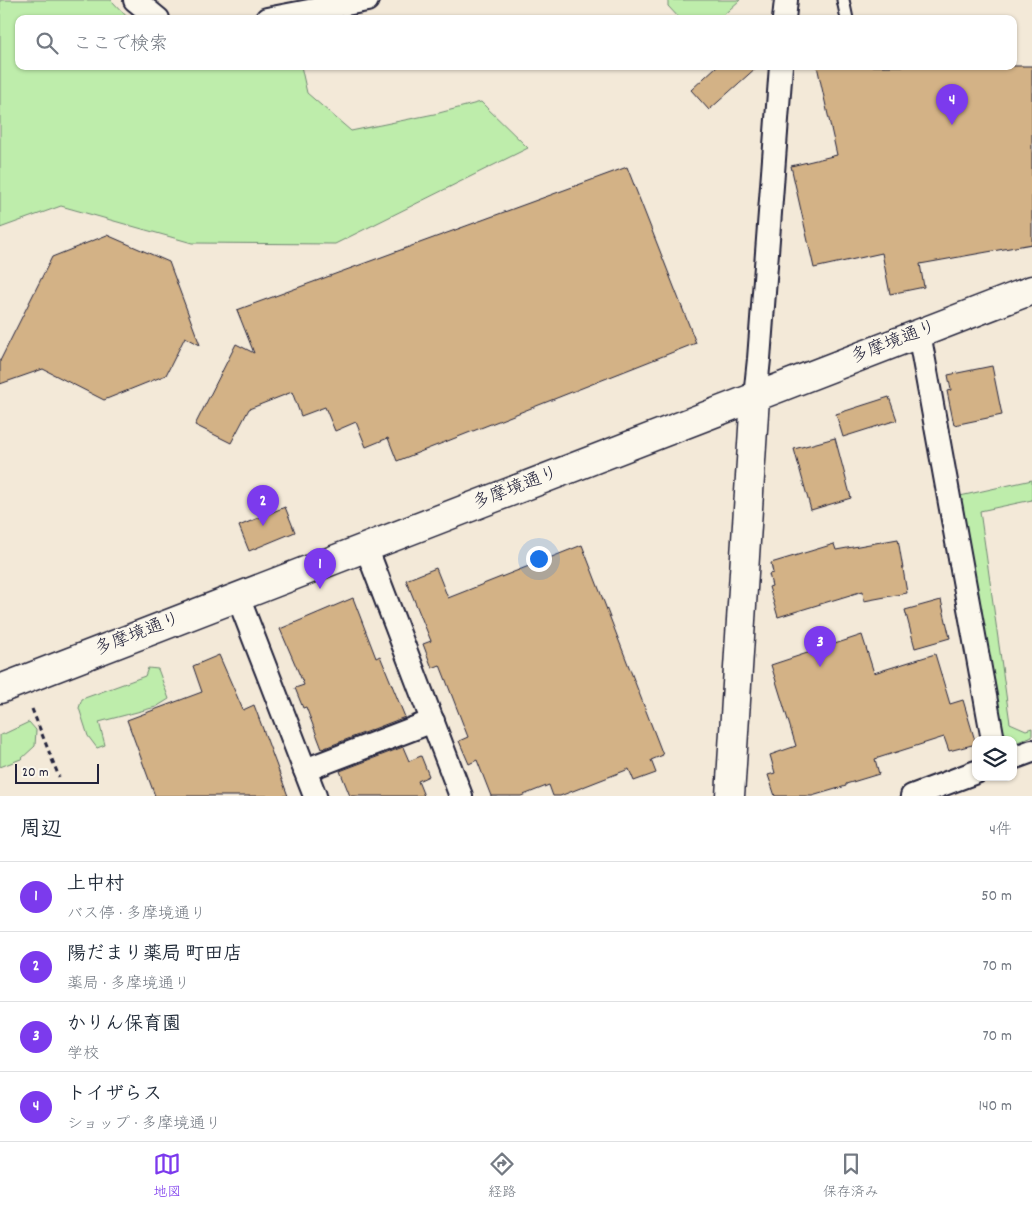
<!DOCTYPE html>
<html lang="ja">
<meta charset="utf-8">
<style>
body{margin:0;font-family:Dekko,"Klee One",sans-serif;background:#f2f2f3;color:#1f2937}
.controls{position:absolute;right:15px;bottom:15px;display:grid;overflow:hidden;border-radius:10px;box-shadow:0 1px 4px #0004}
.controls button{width:45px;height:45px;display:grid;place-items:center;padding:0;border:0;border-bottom:1px solid #e0e1e3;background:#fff;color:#1f2937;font:25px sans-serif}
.scale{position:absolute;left:15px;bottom:12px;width:84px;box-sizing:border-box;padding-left:5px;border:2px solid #22223b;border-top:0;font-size:14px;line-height:18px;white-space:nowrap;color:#22223b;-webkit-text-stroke:4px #fbf7ec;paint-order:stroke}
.you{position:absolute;left:538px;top:558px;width:18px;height:18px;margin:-12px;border:4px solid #fff;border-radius:50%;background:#1a73e8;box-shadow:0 0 0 8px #1a73e833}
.badge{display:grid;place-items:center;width:32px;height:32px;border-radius:50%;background:#7c3aed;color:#fff;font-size:16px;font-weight:700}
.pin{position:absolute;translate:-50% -41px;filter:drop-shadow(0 1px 2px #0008)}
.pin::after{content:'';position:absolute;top:26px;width:18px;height:15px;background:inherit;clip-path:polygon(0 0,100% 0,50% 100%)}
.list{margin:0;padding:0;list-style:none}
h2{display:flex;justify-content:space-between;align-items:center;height:65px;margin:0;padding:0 20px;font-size:21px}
h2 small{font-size:16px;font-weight:400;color:#747a83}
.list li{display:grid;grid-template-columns:32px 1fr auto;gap:15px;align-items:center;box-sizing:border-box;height:70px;padding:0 20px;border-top:1px solid #e0e1e3}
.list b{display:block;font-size:19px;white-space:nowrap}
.list p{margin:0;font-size:16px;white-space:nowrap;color:#747a83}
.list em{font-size:16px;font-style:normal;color:#747a83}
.icon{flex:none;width:28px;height:28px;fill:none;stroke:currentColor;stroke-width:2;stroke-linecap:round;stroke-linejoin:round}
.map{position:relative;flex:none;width:1032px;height:796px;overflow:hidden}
.search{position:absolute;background:#fff;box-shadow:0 1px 4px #0004;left:15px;right:15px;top:15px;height:55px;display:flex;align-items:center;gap:12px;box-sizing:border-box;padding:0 18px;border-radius:10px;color:#747a83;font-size:19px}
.sheet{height:345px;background:#fff}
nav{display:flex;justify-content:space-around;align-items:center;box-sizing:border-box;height:70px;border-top:1px solid #e0e1e3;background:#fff;font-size:14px;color:#747a83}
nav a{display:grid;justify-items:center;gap:2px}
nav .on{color:#7c3aed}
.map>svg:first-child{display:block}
.green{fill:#beedab;stroke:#708873}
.building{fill:#d3b286;stroke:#22223b}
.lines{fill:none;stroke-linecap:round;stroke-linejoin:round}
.lane-casing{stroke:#22223b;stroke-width:15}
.street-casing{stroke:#22223b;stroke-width:26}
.secondary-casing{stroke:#22223b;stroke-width:31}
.path{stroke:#22223b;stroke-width:3;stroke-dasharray:5 4;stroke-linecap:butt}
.lane{stroke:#fbf7ec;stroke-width:11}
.street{stroke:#fbf7ec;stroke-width:22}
.secondary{stroke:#fbf7ec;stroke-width:28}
.labels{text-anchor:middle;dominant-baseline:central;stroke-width:4.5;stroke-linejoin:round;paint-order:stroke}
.street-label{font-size:18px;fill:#22223b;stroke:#fbf7ec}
</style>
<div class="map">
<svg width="1032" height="796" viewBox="0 0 1032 796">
<rect width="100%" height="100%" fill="#f3e9d8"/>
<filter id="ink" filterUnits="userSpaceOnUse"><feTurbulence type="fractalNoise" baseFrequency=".02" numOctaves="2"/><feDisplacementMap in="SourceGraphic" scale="10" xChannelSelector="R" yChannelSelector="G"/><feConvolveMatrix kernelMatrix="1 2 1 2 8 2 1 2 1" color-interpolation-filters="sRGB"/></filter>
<g filter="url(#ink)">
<!-- green -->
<g class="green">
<path d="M0,0H111L129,19H19V66H301L307,93L351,131L439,113L481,102L528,148L335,244L192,243L61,206L0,228Z"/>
<path d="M668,0H740L719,19H680L668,6Z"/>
<path d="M1032,480V500L980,511L1010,723L1026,730L1032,728V736L1018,742L1002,731L960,496Z"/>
<path d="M148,668L158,669L169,699L156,707L99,722L105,745L97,748L88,736L79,708L82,699L145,676Z"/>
<path d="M29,722L36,730L35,746L21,759L0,767V735L4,734Z"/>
</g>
<!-- building -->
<g class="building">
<path d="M717,66H758L709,110L691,90Z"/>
<path d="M817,66H1032V244L920,264L924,287L890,294L882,253L814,268L791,166L837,155Z"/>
<path d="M627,167L696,343L397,461L388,438L366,447L356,422L335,431L325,407L301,416L292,392L249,409L231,443L195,425L236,344L254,353L237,310Z"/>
<path d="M107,235L169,262L200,345L185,337L166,375L104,400L43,369L0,384V361L52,257Z"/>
<path d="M992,366L1002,415L954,425L947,391L951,390L948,375Z"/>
<path d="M889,397L897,420L843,437L836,414Z"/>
<path d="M835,438L851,498L811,510L794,449Z"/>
<path d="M285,507L295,532L249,551L239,526Z"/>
<path d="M898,539L907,593L864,601L863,591L778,617L769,587L772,586L769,574L773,573L771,563L834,544L836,550Z"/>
<path d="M582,545L663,755L651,760L656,773L634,781L629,769L560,796H553L549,785L521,796H491L477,760L469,764L459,741L468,737L440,665L432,668L423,644L431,641L406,580L436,568L448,598Z"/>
<path d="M353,598L376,658L380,656L405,717L322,749L306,707L303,708L295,688L304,685L280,629Z"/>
<path d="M941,600L950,638L915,648L905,610Z"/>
<path d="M862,635L874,673L935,654L950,704L963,700L976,744L949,751L944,737L875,759L879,774L846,784V786L812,796H775L768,775L775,773L770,755L796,746L771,665Z"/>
<path d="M219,655L243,710L254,705L288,796H155L127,720L202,692L193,666Z"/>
<path d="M403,747L409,761L421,756L429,776L418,781L424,796H350L340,771Z"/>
</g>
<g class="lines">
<defs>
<path id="lane" d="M843,0L847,19"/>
<g id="street">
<path d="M135,0L158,19"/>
<path d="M267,19L367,0"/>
<path d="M784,19L786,0"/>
<path d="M919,333L993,740"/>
<path d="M755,397L759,359L781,66"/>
<path d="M366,547L461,796"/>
<path d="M238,597L315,796"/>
<path d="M1013,758L1032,751"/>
<path d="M305,770L433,721"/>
<path d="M912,796L976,772"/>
</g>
<g id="secondary">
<path d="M0,689L1032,290"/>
<path d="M730,796L755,397"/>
</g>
</defs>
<!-- lane casing -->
<use href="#lane" class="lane-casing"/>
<!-- street casing -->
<use href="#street" class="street-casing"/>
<!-- secondary casing -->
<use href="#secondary" class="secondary-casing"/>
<!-- path -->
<path class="path" d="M32,709L59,777"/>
<!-- lane -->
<use href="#lane" class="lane"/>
<!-- street -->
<use href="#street" class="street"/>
<!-- secondary -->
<use href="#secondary" class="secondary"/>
</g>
</g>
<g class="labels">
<!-- street labels -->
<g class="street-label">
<text transform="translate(894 343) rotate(-21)">多摩境通り</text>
<text transform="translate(516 489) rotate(-21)">多摩境通り</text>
<text transform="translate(138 635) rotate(-21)">多摩境通り</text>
</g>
</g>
</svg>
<div class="controls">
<button><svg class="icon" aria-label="layers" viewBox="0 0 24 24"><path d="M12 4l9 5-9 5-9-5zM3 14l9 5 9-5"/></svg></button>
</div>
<div class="scale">20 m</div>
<div class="you"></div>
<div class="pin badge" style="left:320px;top:589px">1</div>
<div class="pin badge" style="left:263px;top:526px">2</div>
<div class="pin badge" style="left:820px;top:667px">3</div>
<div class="pin badge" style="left:952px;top:125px">4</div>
<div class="search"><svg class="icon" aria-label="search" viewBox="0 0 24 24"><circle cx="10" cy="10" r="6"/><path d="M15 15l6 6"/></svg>ここで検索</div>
</div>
<section class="sheet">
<h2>周辺<small>4件</small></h2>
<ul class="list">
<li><span class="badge">1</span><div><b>上中村</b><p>バス停 · 多摩境通り</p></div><em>50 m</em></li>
<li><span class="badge">2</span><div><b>陽だまり薬局 町田店</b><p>薬局 · 多摩境通り</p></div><em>70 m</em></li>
<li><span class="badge">3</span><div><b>かりん保育園</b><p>学校</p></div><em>70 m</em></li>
<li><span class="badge">4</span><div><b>トイザらス</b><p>ショップ · 多摩境通り</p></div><em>140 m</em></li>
</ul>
</section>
<nav>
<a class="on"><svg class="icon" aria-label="map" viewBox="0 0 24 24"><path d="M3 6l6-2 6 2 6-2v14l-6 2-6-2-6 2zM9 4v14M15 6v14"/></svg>地図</a>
<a><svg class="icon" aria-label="directions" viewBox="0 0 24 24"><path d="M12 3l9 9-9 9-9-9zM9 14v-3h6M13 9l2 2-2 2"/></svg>経路</a>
<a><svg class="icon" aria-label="saved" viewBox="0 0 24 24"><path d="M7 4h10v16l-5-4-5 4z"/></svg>保存済み</a>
</nav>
